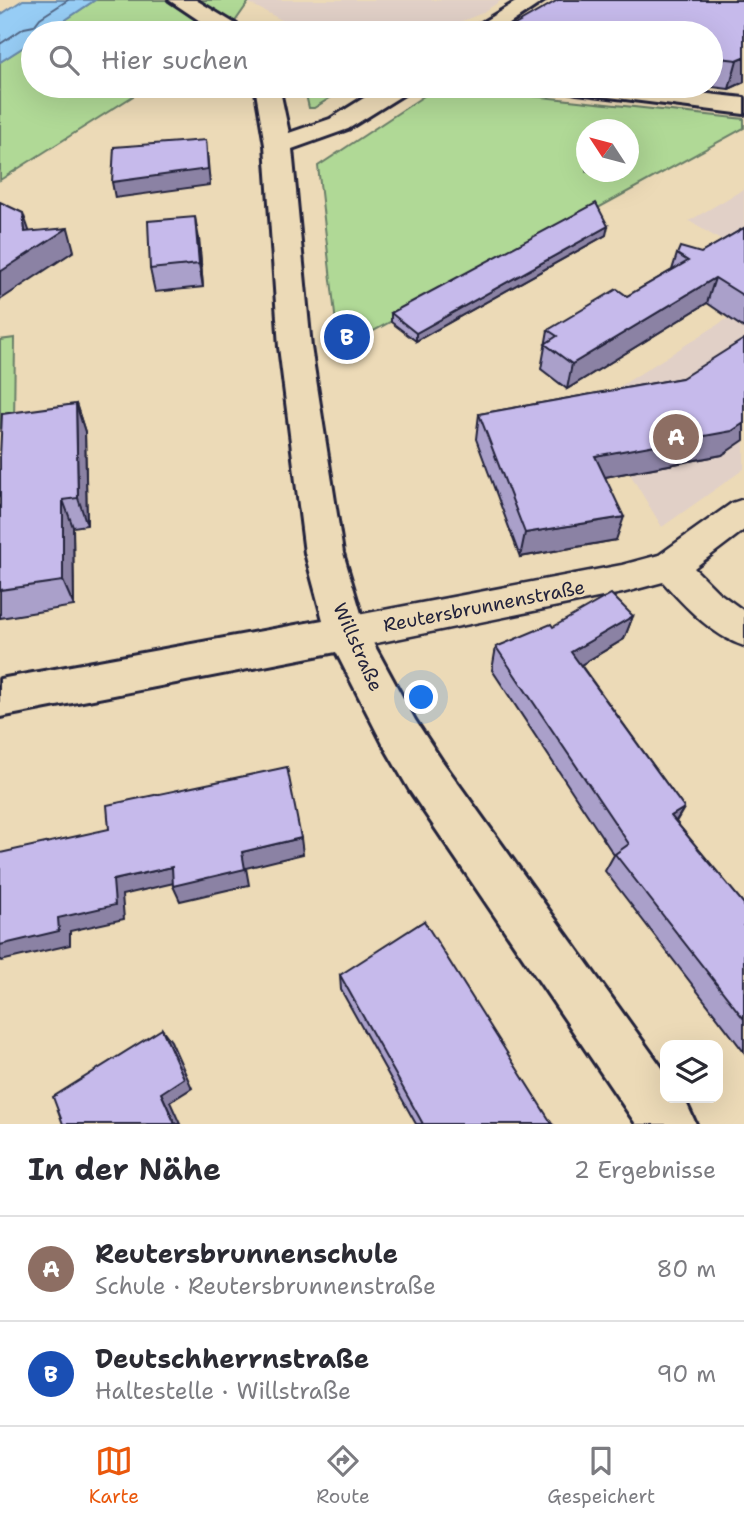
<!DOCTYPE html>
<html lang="de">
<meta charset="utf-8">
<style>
body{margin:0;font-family:"Shantell Sans",sans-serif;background:#f2f2f3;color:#2b2b33}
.controls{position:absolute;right:21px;bottom:21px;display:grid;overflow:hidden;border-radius:14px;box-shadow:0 7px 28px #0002}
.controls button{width:63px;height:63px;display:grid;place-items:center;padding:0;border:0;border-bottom:2px solid #e1e1e2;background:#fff;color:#2b2b33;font:35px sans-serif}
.compass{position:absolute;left:576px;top:119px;width:63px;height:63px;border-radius:50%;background:#fff;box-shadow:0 7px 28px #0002;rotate:306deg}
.you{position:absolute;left:422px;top:698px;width:24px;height:24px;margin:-18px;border:5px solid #fff;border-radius:50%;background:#1a73e8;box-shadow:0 0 0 10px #1a73e833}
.badge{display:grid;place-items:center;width:46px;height:46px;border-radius:50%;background:#ea580c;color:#fff;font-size:23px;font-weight:700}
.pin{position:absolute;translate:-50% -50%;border:4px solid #fff;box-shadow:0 2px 7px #0006}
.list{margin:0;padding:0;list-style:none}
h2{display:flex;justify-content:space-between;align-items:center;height:91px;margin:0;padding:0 28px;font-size:30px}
h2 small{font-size:23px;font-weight:400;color:#7c7c81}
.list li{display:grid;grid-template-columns:46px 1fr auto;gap:21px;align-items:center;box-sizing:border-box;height:105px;padding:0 28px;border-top:2px solid #e1e1e2}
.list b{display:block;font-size:26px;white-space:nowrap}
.list p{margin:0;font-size:23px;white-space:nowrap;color:#7c7c81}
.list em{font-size:23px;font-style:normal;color:#7c7c81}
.icon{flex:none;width:38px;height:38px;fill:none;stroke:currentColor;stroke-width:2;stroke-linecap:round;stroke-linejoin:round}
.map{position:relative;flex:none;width:744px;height:1124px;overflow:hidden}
.search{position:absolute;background:#fff;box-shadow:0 7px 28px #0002;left:21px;right:21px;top:21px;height:77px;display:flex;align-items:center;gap:18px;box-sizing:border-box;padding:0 24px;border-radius:38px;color:#7c7c81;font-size:26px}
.sheet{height:301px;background:#fff}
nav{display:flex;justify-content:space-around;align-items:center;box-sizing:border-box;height:98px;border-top:2px solid #e1e1e2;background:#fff;font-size:19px;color:#7c7c81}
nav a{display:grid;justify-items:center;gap:4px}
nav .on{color:#ea580c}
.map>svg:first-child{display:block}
.built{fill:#e1d0c7}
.green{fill:#b0d996;stroke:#697e68;stroke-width:2;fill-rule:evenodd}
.water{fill:#97cdf5;stroke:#6889ab;stroke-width:2}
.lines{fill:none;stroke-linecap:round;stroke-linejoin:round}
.shore{stroke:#516685;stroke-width:2}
.street-casing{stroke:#22223b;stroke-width:5}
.secondary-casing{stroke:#22223b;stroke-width:6}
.street{fill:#ecdab7;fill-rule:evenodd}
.secondary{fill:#ecdab7;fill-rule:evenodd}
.wall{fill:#aaa0ca;stroke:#22223b;stroke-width:2}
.shaded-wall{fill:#8b82a4;stroke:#22223b;stroke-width:2}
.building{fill:#c6baeb;stroke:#22223b;stroke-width:2}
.labels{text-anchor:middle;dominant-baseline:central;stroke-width:6;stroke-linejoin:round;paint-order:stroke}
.street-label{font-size:19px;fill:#22223b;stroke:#ecdab7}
</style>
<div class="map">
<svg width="744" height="1124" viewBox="0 0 744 1124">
<rect width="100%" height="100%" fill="#ecdab7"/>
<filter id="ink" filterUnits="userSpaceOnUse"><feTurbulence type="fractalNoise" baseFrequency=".0143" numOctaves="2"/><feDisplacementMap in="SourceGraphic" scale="14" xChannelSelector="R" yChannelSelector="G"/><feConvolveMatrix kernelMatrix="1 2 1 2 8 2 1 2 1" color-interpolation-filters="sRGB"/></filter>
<g filter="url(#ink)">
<!-- built -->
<g class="built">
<path d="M250,0H502L480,14L432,33H327L293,26L249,3Z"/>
<path d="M744,189V254L689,221Z"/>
<path d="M744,308V469L662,527L589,406Z"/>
</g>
<!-- green -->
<g class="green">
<path d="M95,0H250L227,33H46Z"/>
<path d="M33,41V86H149L0,180V62Z"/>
<path d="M304,86H349L314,108H309Z"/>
<path d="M439,86L744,119V128L339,350L318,166ZM586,130H628V172H586Z"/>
<path d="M15,338L14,426L0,428V340Z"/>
</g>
<!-- water -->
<path class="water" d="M23,0H95L46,33H33V41L0,62V15Z"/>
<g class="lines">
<!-- shore -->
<path class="shore" d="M0,44L24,28L34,26L40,18L68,0"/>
<defs>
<path id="street" d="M744,499V530L694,568L718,592L744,611V646C711,635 686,607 663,582L622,593L347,649L334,644L329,633L334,622L347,617L622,565L659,555L732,503Z"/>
<g id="secondary">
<path d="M169,0H196L242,28L246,33H218Z"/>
<path d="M519,0H545L496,33H469L473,28Z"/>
<path d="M255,86H279L289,133L330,119L383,86H412L409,91L348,129L292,149L311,347L343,553L366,630L415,720L442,761L665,1072V1098H684L696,1124H636L410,791L385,748L336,652L0,717V679L323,620L305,553L279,347L265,145Z"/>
<path d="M565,86H637L744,98V114L577,93L568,91Z"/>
</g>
</defs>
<!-- street casing -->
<use href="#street" class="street-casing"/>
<!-- secondary casing -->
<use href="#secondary" class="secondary-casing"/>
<!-- street -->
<use href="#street" class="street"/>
<!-- secondary -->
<use href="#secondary" class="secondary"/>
</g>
<!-- wall -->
<g class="wall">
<path d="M744,0V82L729,89L704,86H711V33Z"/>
<path d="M744,228V328L707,303L567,389L541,369L548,330L627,296L672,270L677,254L701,253Z"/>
<path d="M606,235L416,341L391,322V313Z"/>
<path d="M199,239L203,287L155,292L150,269Z"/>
<path d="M682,378L722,455L605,477L616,540L520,557L476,439L479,414Z"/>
<path d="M76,404L85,432L87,525L73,527L74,606L0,618V457Z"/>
<path d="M633,616L624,639L581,665L684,808L676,822L744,904V1052L605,871L614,855L492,670L496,647L553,627Z"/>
<path d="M340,975L552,1124H416L341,990Z"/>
</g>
<!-- shaded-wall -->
<g class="shaded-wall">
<path d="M744,57V82L729,89L737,60Z"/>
<path d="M206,140L210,185L115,198L112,182Z"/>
<path d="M23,213L31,236L68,228L74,251L0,300V272L25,232Z"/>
<path d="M195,217L199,239L203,287L199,264Z"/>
<path d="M608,226L606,235L416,341V333Z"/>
<path d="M715,278L707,303L567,389L572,364Z"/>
<path d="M76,404L85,432L87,525L78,498Z"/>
<path d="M744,423V440L722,455L589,480L595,456Z"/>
<path d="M63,500L73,527L74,606L63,581Z"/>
<path d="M624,517L616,540L520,557L525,533Z"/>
<path d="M633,616L624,639L564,675L571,652Z"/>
<path d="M684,808L672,827L671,816Z"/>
<path d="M301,838L303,854L246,868L249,885L180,901L173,886L242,852Z"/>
<path d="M172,867L178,882L122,895L124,919L70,931V945L1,961L0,960V945L113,880Z"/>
<path d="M162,1029L171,1041L192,1088L170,1102L180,1124H175L161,1093Z"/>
</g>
<!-- building -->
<g class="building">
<path d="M558,0H744V57L737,60L711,57V33H501Z"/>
<path d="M206,140L208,169L112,182L114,147Z"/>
<path d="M0,202L23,213L25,232L68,228L0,272Z"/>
<path d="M596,203L608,226L416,333L391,313Z"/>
<path d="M195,217L199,264L150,269L148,221Z"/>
<path d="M744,228V296L715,278L572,364L545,344L557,336L548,330L617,289L627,296L688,261L677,254L680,247L701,253Z"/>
<path d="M744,339V423L732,431L595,456L624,517L525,533L479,414L682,378Z"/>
<path d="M76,404L78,498L63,500V581L0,590V457L2,414Z"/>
<path d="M611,594L633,616L571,652L684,808L671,816L744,904V1019L615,854L629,844L496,647L551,624L553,627Z"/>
<path d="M287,767L301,838L242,852L245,869L173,886L172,867L113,880L115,905L58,918L59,931L0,945V853L109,829L107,805Z"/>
<path d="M424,921L552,1124H423L340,975Z"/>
<path d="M162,1029L184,1078L161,1093L175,1124H63L53,1097Z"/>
</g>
</g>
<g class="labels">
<!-- street labels -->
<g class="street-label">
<text transform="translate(484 606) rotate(-11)">Reutersbrunnenstraße</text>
<text transform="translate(358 647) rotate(66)">Willstraße</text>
</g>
</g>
</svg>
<div class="controls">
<button><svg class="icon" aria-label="layers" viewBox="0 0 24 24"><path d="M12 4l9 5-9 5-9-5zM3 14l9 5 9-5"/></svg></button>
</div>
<svg class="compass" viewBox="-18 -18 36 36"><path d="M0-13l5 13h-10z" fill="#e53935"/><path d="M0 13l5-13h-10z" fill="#7c7c81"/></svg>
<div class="you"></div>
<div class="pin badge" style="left:676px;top:437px;background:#8d6e63">A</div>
<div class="pin badge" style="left:347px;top:337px;background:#1a4fb4">B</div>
<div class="search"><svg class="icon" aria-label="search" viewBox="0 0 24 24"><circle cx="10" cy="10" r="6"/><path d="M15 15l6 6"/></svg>Hier suchen</div>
</div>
<section class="sheet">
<h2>In der Nähe<small>2 Ergebnisse</small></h2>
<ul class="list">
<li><span class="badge" style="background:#8d6e63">A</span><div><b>Reutersbrunnenschule</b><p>Schule · Reutersbrunnenstraße</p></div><em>80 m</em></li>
<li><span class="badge" style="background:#1a4fb4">B</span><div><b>Deutschherrnstraße</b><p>Haltestelle · Willstraße</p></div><em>90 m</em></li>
</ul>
</section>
<nav>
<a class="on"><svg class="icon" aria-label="map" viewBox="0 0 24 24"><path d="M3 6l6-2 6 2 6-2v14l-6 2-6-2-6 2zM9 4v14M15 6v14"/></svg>Karte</a>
<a><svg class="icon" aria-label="directions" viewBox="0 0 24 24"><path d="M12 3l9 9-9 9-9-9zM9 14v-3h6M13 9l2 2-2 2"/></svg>Route</a>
<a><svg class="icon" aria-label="saved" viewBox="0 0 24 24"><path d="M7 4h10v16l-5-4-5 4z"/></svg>Gespeichert</a>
</nav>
